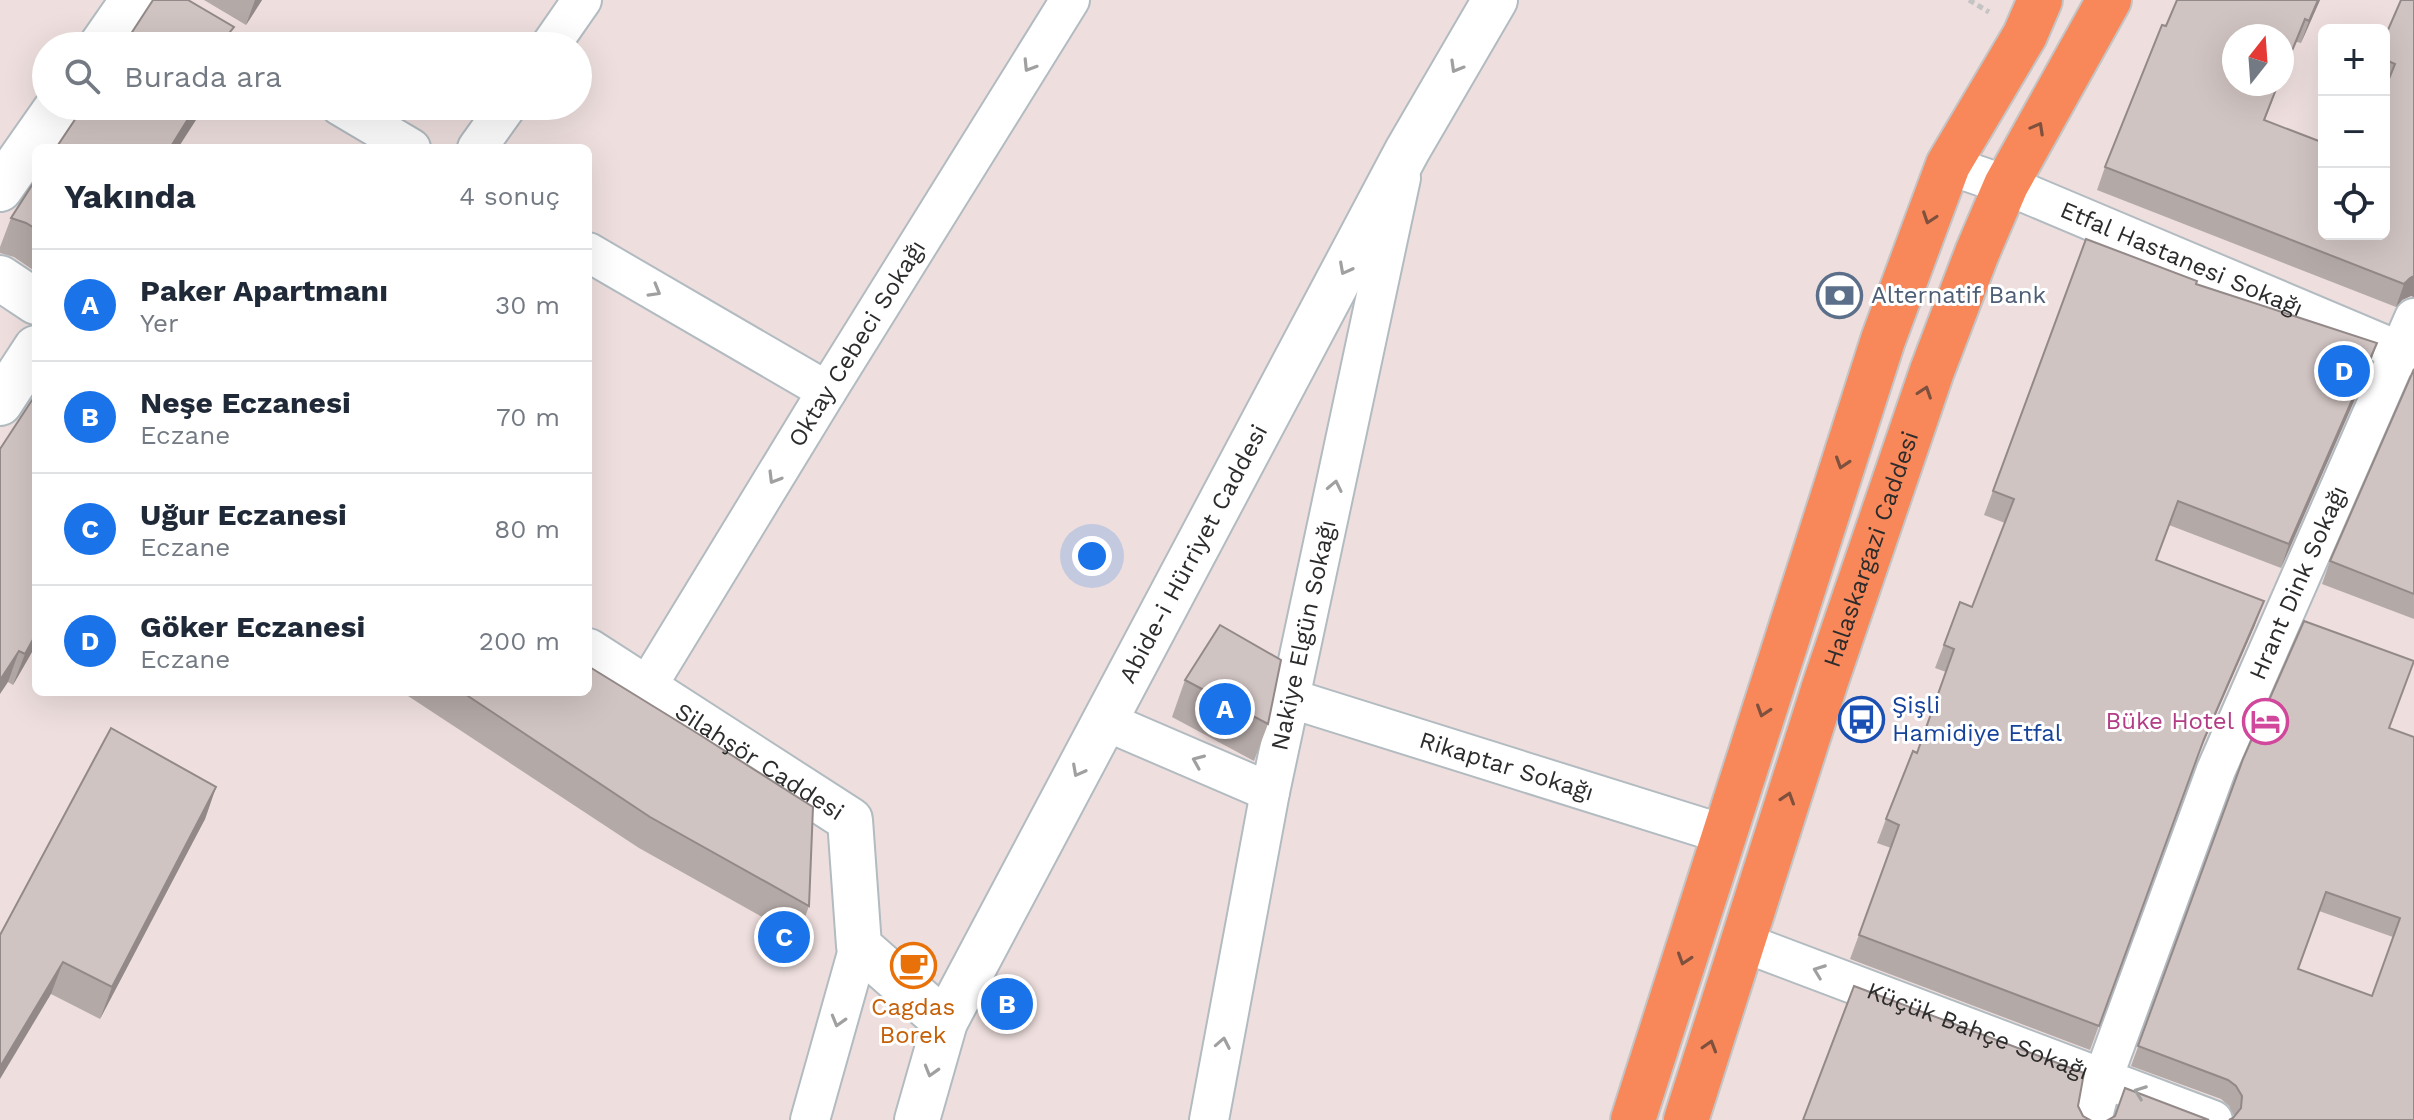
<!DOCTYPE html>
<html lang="tr">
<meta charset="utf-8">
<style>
body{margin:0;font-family:"Work Sans",sans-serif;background:#f2f2f3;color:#1f2937}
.controls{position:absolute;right:24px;top:24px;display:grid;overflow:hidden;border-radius:12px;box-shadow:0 8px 32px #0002}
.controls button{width:72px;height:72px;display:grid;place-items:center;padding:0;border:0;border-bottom:2px solid #e0e1e3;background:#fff;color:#1f2937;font:40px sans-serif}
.compass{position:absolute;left:2222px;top:24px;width:72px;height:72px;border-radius:50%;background:#fff;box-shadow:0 8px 32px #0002;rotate:17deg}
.you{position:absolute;left:1092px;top:556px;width:28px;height:28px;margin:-20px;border:6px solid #fff;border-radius:50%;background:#1a73e8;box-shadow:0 0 0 12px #1a73e833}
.badge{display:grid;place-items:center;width:52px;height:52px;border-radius:50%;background:#1a73e8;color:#fff;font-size:26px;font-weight:700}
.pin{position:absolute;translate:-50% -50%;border:4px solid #fff;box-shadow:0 2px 8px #0006}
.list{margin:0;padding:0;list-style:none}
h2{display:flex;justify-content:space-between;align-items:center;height:104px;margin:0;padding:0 32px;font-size:34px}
h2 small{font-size:26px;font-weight:400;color:#747a83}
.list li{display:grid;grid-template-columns:52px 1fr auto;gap:24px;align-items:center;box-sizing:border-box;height:112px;padding:0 32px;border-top:2px solid #e0e1e3}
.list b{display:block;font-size:30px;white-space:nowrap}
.list p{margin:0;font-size:26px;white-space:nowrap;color:#747a83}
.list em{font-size:26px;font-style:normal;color:#747a83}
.icon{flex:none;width:44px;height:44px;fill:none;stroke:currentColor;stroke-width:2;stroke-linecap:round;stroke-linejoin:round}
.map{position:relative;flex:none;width:2414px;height:1120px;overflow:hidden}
.search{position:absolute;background:#fff;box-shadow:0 8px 32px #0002;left:32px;top:32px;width:560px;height:88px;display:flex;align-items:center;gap:20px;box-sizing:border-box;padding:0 28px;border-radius:44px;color:#747a83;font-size:30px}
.panel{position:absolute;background:#fff;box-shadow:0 8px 32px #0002;left:32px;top:144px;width:560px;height:552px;border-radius:12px}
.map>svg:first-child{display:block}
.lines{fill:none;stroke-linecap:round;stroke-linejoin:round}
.street-casing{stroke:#b2bbc0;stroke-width:42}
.secondary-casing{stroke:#b2bbc0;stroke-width:48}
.primary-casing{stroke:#c4c4c4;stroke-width:48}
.path{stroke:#c4c4c4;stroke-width:5;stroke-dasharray:6 4;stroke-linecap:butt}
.street{stroke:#fff;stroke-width:38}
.secondary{stroke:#fff;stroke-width:44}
.primary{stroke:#f88759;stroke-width:44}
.wall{fill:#b3a9a7;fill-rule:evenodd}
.shaded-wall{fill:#928988}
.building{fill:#d0c4c2;stroke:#928988;stroke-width:2;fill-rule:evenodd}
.oneway{stroke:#a0a0a0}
.oneway2{stroke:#7e503e}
.labels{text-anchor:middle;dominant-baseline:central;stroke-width:6;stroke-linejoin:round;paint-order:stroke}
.street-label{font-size:24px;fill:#2c2c2c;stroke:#fff}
.service-label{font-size:24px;fill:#4e5e75;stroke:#fff;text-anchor:start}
.transit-label{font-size:24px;fill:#164399;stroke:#fff;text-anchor:start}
.hotel-label{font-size:24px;fill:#b23c85;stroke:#fff;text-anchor:end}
.food-label{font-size:24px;fill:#c56008;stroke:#fff}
</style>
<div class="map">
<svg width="2414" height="1120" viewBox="0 0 2414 1120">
<rect width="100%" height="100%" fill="#eedfde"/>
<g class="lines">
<defs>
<g id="street">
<path d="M550,46L582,0"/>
<path d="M340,106L411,148"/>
<path d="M477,148L507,106"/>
<path id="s1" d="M1948,165L2006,185L2414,357"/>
<path d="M588,252L827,391"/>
<path id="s2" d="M646,688L827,391L1070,0"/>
<path id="s3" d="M1289,698L1723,834"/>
<path d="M1105,721L1270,792"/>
<path id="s4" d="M1742,942L2213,1120"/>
<path d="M810,1120L859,946"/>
<path id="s5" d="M1209,1120L1270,792L1401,178"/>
<path id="s6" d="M2092,1120L2103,1078L2216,770L2414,318"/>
</g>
<g id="secondary">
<path d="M101,46L133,0"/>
<path d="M0,189L58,106"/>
<path d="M0,278L36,302"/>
<path d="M0,403L36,348"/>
<path id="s7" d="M588,651L850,820L859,946L945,1022"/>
<path id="s8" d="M917,1120L945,1022L1407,151L1495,0"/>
</g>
<g id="primary">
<path d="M1633,1120L1883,340L1948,165L2025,35L2040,0"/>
<path id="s9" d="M1686,1120L1825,684L1932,371L1977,253L2006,185L2109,0"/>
</g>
</defs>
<!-- street casing -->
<use href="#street" class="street-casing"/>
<!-- secondary casing -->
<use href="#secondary" class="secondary-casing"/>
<!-- primary casing -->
<use href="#primary" class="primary-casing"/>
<!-- path -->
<path class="path" d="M1969,0L1989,12"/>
<!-- street -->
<use href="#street" class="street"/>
<!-- secondary -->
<use href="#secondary" class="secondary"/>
<!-- primary -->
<use href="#primary" class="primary"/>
</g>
<!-- wall -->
<g class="wall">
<path d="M204,0H262L246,25Z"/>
<path d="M2320,0L2301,43L2297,42L2234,84H2279L2265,120L2324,234L2386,85L2384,84V39L2414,0V297L2411,296L2402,300L2396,307L2097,190L2105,167L2166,26Z"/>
<path d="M36,179V272L14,257L0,253V247L11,218Z"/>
<path d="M2086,239L2196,284L2369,367L2281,568L2169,525L2156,561L2255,625L2195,762L2090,1050L1850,959L1891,848L1877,843L1886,819L1917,753L1946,672L1935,668L1960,602L1972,607L2005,523L1984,515Z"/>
<path d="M2414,369V619L2322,584L2330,561Z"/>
<path d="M0,449L36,645L13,685L8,682Z"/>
<path d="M1185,680L1268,724L1254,761L1172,717Z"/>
<path d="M402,692H588L809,906L798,937L639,848Z"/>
<path d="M2389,728L2414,1120L2233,1118L2234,1116L2229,1106L2221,1099L2131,1066L2243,759ZM2319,911L2393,937L2372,996L2298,969Z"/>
<path d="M216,787L205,819L100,1019L51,994L0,935Z"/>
</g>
<!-- shaded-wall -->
<g class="shaded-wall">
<path d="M255,0H262L246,25Z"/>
<path d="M2318,0H2320L2301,43L2309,21Z"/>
<path d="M196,106H205L178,148H169Z"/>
<path d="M2414,276V297L2411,296L2402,300L2396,307L2404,284L2410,278Z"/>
<path d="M2377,343L2369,367L2281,568L2289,544Z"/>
<path d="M2264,601L2255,625L2195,762L2090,1050L2204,739Z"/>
<path d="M36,634V645L13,685L25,654Z"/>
<path d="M19,651L8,682L0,694V680Z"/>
<path d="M216,787L205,819L100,1019L112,987Z"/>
<path d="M63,962L51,994L0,1079V1067Z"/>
</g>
<!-- building -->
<g class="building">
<path d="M153,0H188L234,27L230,32L239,38L234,46H123Z"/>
<path d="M2177,0H2318L2309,21L2305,19L2282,75V36H2234V84H2278L2264,120L2324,143V234H2384V91L2395,64L2384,59V39L2401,0H2414V276L2410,278L2404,284L2105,167L2162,25L2166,26Z"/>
<path d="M84,106H196L170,148H56Z"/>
<path d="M36,179V229L26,223L11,218Z"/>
<path d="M2086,239L2197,281L2196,284L2377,343L2289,544L2178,501L2156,560L2264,601L2204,739L2099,1026L1859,935L1899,825L1886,819L1913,751L1917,753L1954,649L1944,645L1960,602L1972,607L2014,499L1993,491Z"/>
<path d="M2414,369V594L2330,561Z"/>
<path d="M36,394V634L25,654L19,651L0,680V449Z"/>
<path d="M2304,621L2414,661L2389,728L2414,737V1120H2229L2233,1118L2241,1108L2242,1096L2236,1086L2228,1080L2138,1046L2243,759ZM2326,892L2400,918L2372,996L2298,969Z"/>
<path d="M1220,625L1281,660L1268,724L1185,680Z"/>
<path d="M588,666L700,735L813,807L809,906L650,817L462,692H588Z"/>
<path d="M111,728L216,787L112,987L63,962L0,1067V935Z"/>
<path d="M1854,986L2084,1073L2078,1106L2083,1116L2090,1120H1803Z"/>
<path d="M2125,1088L2209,1120H2108L2115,1116Z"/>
</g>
<!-- one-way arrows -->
<defs><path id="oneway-chevron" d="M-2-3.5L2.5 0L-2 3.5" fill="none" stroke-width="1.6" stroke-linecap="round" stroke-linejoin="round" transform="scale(2)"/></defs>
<g class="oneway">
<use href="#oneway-chevron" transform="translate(1029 66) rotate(122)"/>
<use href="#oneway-chevron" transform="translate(1456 67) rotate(120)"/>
<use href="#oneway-chevron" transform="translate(1345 269) rotate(118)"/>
<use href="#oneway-chevron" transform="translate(655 291) rotate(30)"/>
<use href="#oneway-chevron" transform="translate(774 478) rotate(121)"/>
<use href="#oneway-chevron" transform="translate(1335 486) rotate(-78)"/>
<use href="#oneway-chevron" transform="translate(1198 761) rotate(-157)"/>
<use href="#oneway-chevron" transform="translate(1078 771) rotate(118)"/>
<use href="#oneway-chevron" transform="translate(1819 971) rotate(-159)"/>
<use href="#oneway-chevron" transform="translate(838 1021) rotate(106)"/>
<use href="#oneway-chevron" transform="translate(1223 1043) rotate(-79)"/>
<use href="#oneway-chevron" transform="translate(931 1071) rotate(106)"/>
<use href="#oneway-chevron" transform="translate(2140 1092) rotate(-159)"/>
</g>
<g class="oneway2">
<use href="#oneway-chevron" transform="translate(2038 128) rotate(-61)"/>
<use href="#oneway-chevron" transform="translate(1929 218) rotate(109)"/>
<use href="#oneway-chevron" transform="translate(1925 392) rotate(-71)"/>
<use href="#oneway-chevron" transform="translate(1842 463) rotate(108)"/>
<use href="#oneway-chevron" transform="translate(1763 711) rotate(108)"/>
<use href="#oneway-chevron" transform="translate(1788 798) rotate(-72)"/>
<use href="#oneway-chevron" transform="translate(1684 959) rotate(108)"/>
<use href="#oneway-chevron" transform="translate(1710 1046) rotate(-73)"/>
</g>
<!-- icons -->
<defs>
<symbol id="bank-ring" viewBox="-11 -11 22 22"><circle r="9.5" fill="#fff" stroke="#5c6f8a" stroke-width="1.5"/><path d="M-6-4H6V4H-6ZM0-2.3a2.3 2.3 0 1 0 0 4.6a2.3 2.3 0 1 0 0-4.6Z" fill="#5c6f8a"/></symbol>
<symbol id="bus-ring" viewBox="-11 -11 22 22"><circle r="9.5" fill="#fff" stroke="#1a4fb4" stroke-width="1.5"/><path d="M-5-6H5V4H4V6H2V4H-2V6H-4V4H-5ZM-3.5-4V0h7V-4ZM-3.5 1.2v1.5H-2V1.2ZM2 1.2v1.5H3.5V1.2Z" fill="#1a4fb4"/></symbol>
<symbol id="hotel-ring" viewBox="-11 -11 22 22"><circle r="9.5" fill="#fff" stroke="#d1479c" stroke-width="1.5"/><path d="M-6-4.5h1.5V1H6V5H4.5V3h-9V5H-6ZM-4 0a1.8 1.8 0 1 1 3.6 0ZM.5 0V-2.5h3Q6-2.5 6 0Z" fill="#d1479c"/></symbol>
<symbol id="cafe-ring" viewBox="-11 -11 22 22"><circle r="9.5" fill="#fff" stroke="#e8710a" stroke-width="1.5"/><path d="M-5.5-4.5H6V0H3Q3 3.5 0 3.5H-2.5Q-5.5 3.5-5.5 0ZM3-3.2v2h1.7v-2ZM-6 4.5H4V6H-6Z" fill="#e8710a"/></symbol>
</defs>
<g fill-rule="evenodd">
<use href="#bank-ring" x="1814" y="270" width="51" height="51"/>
<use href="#bus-ring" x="1836" y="694" width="51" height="51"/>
<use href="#hotel-ring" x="2240" y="696" width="51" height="51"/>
<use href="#cafe-ring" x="888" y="940" width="51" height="51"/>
</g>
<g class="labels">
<!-- street labels -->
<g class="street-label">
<text stroke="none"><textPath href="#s1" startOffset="252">Etfal Hastanesi Sokağı</textPath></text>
<text stroke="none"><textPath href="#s2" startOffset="404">Oktay Cebeci Sokağı</textPath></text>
<text stroke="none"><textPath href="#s9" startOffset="600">Halaskargazi Caddesi</textPath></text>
<text stroke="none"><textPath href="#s8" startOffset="632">Abide-i Hürriyet Caddesi</textPath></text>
<text stroke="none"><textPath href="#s6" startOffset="576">Hrant Dink Sokağı</textPath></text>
<text stroke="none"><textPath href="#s5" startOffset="494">Nakiye Elgün Sokağı</textPath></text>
<text stroke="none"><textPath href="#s7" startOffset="204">Silahşör Caddesi</textPath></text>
<text stroke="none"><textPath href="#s3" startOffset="228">Rikaptar Sokağı</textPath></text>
<text stroke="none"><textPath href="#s4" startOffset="252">Küçük Bahçe Sokağı</textPath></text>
</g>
<!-- service labels -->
<g class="service-label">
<text x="1871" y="295">Alternatif Bank</text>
</g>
<!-- transit labels -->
<g class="transit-label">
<text x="1892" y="705">Şişli<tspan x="1892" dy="28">Hamidiye Etfal</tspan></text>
</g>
<!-- hotel labels -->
<g class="hotel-label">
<text x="2234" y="721">Büke Hotel</text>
</g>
<!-- food labels -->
<g class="food-label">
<text x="913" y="1007">Cagdas<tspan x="913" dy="28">Borek</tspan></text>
</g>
</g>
</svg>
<div class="controls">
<button>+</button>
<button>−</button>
<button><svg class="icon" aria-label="locate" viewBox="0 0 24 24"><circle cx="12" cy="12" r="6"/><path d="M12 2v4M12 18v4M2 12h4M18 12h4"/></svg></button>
</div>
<svg class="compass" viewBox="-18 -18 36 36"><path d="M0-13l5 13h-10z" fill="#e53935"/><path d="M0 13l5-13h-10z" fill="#747a83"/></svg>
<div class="you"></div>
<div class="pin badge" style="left:1225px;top:709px">A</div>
<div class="pin badge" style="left:1007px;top:1004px">B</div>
<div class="pin badge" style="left:784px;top:937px">C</div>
<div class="pin badge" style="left:2344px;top:371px">D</div>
<div class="search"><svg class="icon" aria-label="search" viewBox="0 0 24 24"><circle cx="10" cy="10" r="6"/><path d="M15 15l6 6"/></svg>Burada ara</div>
<section class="panel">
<h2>Yakında<small>4 sonuç</small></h2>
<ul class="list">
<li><span class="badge">A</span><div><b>Paker Apartmanı</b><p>Yer</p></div><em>30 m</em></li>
<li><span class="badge">B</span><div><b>Neşe Eczanesi</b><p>Eczane</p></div><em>70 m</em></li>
<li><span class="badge">C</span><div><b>Uğur Eczanesi</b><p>Eczane</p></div><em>80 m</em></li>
<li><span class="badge">D</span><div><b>Göker Eczanesi</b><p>Eczane</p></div><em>200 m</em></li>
</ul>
</section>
</div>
